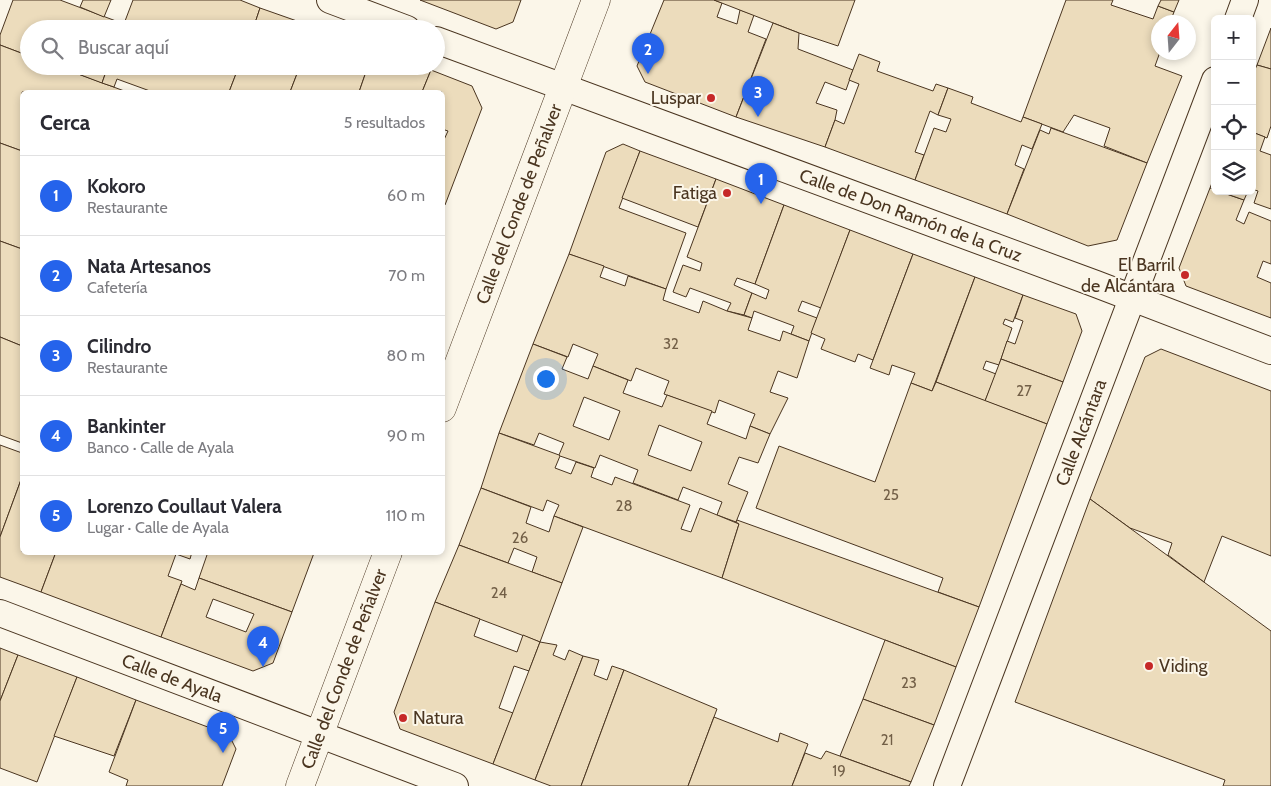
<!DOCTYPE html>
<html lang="es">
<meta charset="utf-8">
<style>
body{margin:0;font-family:Cabin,sans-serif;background:#f7f7f7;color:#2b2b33}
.controls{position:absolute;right:15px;top:15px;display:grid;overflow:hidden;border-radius:8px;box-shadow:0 2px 8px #0003}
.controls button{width:45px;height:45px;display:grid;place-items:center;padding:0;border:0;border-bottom:1px solid #e1e1e2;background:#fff;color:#2b2b33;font:25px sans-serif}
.compass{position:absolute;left:1151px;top:15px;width:45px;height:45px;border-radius:50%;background:#fff;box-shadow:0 2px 8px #0003;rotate:17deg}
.you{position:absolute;left:545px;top:378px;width:18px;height:18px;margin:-12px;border:4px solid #fff;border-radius:50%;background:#1a73e8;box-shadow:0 0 0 8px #1a73e833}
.badge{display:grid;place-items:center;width:32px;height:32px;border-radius:50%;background:#2563eb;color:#fff;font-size:16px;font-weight:700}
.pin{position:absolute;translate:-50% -41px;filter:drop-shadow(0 1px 2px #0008)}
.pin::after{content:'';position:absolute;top:26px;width:18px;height:15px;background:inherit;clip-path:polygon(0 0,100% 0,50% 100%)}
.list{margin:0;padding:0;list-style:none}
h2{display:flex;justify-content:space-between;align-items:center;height:65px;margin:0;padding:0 20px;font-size:21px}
h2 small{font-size:16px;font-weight:400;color:#7c7c81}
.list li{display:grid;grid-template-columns:32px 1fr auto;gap:15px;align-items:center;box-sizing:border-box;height:80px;padding:0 20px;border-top:1px solid #e1e1e2}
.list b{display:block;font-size:19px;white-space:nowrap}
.list p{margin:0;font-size:16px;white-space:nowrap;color:#7c7c81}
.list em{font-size:16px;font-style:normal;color:#7c7c81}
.icon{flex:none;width:28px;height:28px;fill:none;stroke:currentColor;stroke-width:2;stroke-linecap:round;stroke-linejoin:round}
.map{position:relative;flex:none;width:1271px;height:786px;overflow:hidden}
.search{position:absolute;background:#fff;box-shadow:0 2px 8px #0003;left:20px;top:20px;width:425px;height:55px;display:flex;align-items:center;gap:12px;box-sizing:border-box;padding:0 18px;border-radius:28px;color:#7c7c81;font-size:19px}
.panel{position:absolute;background:#fff;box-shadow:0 2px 8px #0003;left:20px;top:90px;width:425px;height:465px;border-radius:8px}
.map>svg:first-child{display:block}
.building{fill:#ecdcbc;stroke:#4a3520;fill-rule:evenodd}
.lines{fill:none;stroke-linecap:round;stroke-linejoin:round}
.street-casing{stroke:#4a3520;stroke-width:28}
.secondary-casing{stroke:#4a3520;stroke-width:29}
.street{stroke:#fbf6e9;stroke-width:26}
.secondary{stroke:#fbf6e9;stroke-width:28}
.poi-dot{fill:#c62828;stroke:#fbf6e9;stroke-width:2}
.labels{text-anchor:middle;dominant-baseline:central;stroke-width:4;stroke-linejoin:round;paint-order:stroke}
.number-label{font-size:15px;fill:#725f47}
.poi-label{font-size:18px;fill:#4a3520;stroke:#fbf6e9;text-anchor:end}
.street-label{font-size:18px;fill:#4a3520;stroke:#fbf6e9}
</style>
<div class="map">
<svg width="1271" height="786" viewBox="0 0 1271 786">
<rect width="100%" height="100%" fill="#fbf6e9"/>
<!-- building -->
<g class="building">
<path d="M13,0H60L124,24L122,29H29V56L0,45V35Z"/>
<path d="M83,0H111L104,17L80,7Z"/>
<path d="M133,0H240L260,8L253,29H122Z"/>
<path d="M420,0H521L513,22L496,29Z"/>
<path d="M664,0H714L722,3L717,17L737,24L740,10L754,15L748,32L766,39L736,117L645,82L637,66Z"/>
<path d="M714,0H855L838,46L799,33Z"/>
<path d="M1066,0H1113L1111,5L1153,19L1158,6L1174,12L1170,22H1158V52H1160L1155,66L1182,76L1147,163L1104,146L1110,128L1074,115L1063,132L1023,117Z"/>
<path d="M1161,0H1179L1174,12L1158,6Z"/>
<path d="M260,8L314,27V29H253Z"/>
<path d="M773,23L799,33L798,49L853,70L846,90L825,82L816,103L837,110L835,120L825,147L736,117Z"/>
<path d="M1271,28V69L1257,65Z"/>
<path d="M0,45L29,56V66H57L127,92H22V151L0,143Z"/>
<path d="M859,54L880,62L877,71L933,91L936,84L948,88L938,115L930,111L915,152L924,155L915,180L825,147L835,120L844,124L859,84L849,80Z"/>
<path d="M1257,65L1271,69V126L1267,138L1252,132V76Z"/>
<path d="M57,66H108L102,83Z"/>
<path d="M108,66H239L229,92H150V91L117,79L114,87L102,83Z"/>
<path d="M239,66H300L290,92H229Z"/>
<path d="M300,66H368L359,92H290Z"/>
<path d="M368,66H420L431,70L422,92H359Z"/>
<path d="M431,70L472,86L482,108L445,205L442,204V144L448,131L442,129V92H422Z"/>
<path d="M948,88L973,97L971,103L1021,122L1023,117L1042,124L1032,149L1022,145L1015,165L1024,169L1007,214L915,180L934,128L946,132L951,119L938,115Z"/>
<path d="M1051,128L1147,163L1117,240L1088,246L1007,214L1040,130L1049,134Z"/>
<path d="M1252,132L1265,137L1260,151L1271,155V209L1254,203L1258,191L1252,189Z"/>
<path d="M0,143L22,151V249L0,241Z"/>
<path d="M623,144L640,151L619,208L686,233L666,289L569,254L606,152Z"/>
<path d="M640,151L716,179L698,227L622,198Z"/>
<path d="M1215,175V190L1210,188Z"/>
<path d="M716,179L784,205L755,284L737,278L734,285L752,293L744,315L727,311L731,303L690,288L686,297L673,292L683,265L700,271L702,263L687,257Z"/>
<path d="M1210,188L1215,190V191H1218L1244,200L1236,220L1244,224L1249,212L1271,221V264L1263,261L1257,277L1271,283V318L1186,286L1179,268Z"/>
<path d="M1218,191H1248L1244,200Z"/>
<path d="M784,205L850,230L821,308L802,301L798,311L817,318L809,341L791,334L794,326L754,311L752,318L744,315L752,293L766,299L769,290L755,284Z"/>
<path d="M850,230L913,254L873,360L858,354L855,362L821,349L825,339L811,333Z"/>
<path d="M0,241L22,249V346L0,337Z"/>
<path d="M569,254L604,266L600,277L625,286L628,276L666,289L663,300L699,313L703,301L727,311L752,318L748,330L780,341L783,331L809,341L797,378L778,371L770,392L788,398L770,434L750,426L755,414L719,400L715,413L664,394L669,381L636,368L631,381L593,366L598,354L573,344L568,357L533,344Z"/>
<path d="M913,254L975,277L932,391L911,383L915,373L892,365L889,375L870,368Z"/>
<path d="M975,277L1023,295L1013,322L1005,319L1003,324L1012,328L999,365L986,361L983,369L996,374L985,401L936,382Z"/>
<path d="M1023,295L1076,314L1082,331L1063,382L1001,359L1007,341L1015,344L1023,321L1015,318Z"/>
<path d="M0,337L22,346V443L0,435Z"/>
<path d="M533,344L567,357L562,369L588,379L593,366L628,380L623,393L662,407L667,395L712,411L707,424L746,439L750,426L770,434L758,463L739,457L728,484L748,492L736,522L717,515L722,502L683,487L678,500L633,483L638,470L600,455L595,468L560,456L559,455L564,443L539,433L534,445L499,433ZM584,397L620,411L609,440L573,426ZM659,425L702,442L691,471L648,455Z"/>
<path d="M1161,349L1271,391V556L1222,536L1204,582L1168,555L1172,543L1130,528L1090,499L1145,357Z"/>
<path d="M1001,359L1063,382L1047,424L985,401Z"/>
<path d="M936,382L1047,424L979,607L938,592L943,578L756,508L779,446L875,482L911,383L932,391Z"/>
<path d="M499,433L559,455L560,456L555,468L571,474L576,462L594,468L591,477L612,485L615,477L690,505L681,529L691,532L700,508L739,524L722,578L554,516L559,505L547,500L543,511L481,488Z"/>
<path d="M0,445L22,453V477L0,537Z"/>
<path d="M22,477V552H56L41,592L0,577V537Z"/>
<path d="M481,488L531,507L526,523L549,532L554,516L583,527L562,583L532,572L537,557L514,548L508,563L459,545Z"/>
<path d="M1090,499L1271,631V786H1223L1225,780L1015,702Z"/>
<path d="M737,520L979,607L956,667L722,578L739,524L736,522Z"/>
<path d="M459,545L562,583L540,642L435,602Z"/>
<path d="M56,552H192L190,559L176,554L168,576L182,581L161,637L41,592Z"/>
<path d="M208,552H313L314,553L292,612L199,578Z"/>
<path d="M199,578L292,612L273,663L253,671L161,637L181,584L195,590ZM213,599L254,614L246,632L206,617Z"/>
<path d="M435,602L480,619L474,636L517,652L523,635L540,642L529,671L514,666L499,708L513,713L493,764L400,729L394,712Z"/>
<path d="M885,640L956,667L934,725L863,699Z"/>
<path d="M540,642L557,645L553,655L565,660L569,650L583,656L535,780L493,764Z"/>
<path d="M0,648L18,655L0,701Z"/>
<path d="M18,655L77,677L37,782L0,768V701Z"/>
<path d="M583,656L599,660L594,675L607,680L612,666L624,670L581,786H551L535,780Z"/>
<path d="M624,670L717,709L688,786H581Z"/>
<path d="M77,677L136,700L114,756L54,736Z"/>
<path d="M863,699L934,725L911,782L840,756Z"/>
<path d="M136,700L229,735L236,749L222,786H126L128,780L109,772Z"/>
<path d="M714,717L778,742L780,733L808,744L792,786H688Z"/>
<path d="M826,751L911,782L909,786H792L805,753L821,759Z"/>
</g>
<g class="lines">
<defs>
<g id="street">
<path d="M330,0L407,29"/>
<path d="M1238,19L1245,0"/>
<path id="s1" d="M436,40L1096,284L1271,351"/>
<path id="s2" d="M0,613L455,786"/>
<path id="s3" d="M947,786L1215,80"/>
</g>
<g id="secondary">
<path id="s4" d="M442,408L596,0"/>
<path id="s5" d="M300,786L388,552"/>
</g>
</defs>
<!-- street casing -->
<use href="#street" class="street-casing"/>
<!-- secondary casing -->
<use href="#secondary" class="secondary-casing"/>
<!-- street -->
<use href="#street" class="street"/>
<!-- secondary -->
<use href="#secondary" class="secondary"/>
</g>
<!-- markers -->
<g class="poi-dot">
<circle cx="711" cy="98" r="5"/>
<circle cx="727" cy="193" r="5"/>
<circle cx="1185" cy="275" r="5"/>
<circle cx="1149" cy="666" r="5"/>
<circle cx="403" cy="718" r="5"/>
</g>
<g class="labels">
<!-- number labels -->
<g class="number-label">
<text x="671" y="344">32</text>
<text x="1024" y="391">27</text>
<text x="891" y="495">25</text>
<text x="624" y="506">28</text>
<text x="520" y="538">26</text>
<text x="499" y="593">24</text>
<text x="909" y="683">23</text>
<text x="887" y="740">21</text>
<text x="839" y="771">19</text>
</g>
<!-- poi labels -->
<g class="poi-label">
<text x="701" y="98">Luspar</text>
<text x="717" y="193">Fatiga</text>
<text x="1175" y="265">El Barril<tspan x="1175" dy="21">de Alcántara</tspan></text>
<text x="1159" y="666" text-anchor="start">Viding</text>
<text x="413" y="718" text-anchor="start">Natura</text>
</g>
<!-- street labels -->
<g class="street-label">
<text stroke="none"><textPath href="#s4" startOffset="218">Calle del Conde de Peñalver</textPath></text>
<text stroke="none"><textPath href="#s1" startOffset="506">Calle de Don Ramón de la Cruz</textPath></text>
<text stroke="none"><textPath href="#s3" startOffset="378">Calle Alcántara</textPath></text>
<text stroke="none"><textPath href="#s5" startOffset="125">Calle del Conde de Peñalver</textPath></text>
<text stroke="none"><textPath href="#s2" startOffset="184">Calle de Ayala</textPath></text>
</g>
</g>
</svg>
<div class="controls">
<button>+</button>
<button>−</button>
<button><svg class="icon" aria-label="locate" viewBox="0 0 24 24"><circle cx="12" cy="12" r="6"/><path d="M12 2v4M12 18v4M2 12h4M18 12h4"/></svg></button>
<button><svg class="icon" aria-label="layers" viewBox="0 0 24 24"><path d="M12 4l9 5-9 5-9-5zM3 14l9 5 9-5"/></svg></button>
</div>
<svg class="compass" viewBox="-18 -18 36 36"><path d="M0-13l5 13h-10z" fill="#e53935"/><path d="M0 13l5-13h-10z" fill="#7c7c81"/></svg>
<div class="you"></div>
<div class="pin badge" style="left:761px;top:204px">1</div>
<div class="pin badge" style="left:648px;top:74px">2</div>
<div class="pin badge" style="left:758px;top:117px">3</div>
<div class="pin badge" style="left:263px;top:667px">4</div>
<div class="pin badge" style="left:223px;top:753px">5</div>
<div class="search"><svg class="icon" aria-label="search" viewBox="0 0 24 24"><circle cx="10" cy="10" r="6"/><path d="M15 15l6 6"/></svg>Buscar aquí</div>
<section class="panel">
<h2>Cerca<small>5 resultados</small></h2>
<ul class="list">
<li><span class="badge">1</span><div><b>Kokoro</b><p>Restaurante</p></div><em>60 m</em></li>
<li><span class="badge">2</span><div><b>Nata Artesanos</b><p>Cafetería</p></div><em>70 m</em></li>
<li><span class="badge">3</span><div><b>Cilindro</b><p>Restaurante</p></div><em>80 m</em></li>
<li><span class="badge">4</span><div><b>Bankinter</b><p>Banco · Calle de Ayala</p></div><em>90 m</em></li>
<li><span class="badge">5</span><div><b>Lorenzo Coullaut Valera</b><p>Lugar · Calle de Ayala</p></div><em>110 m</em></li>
</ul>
</section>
</div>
